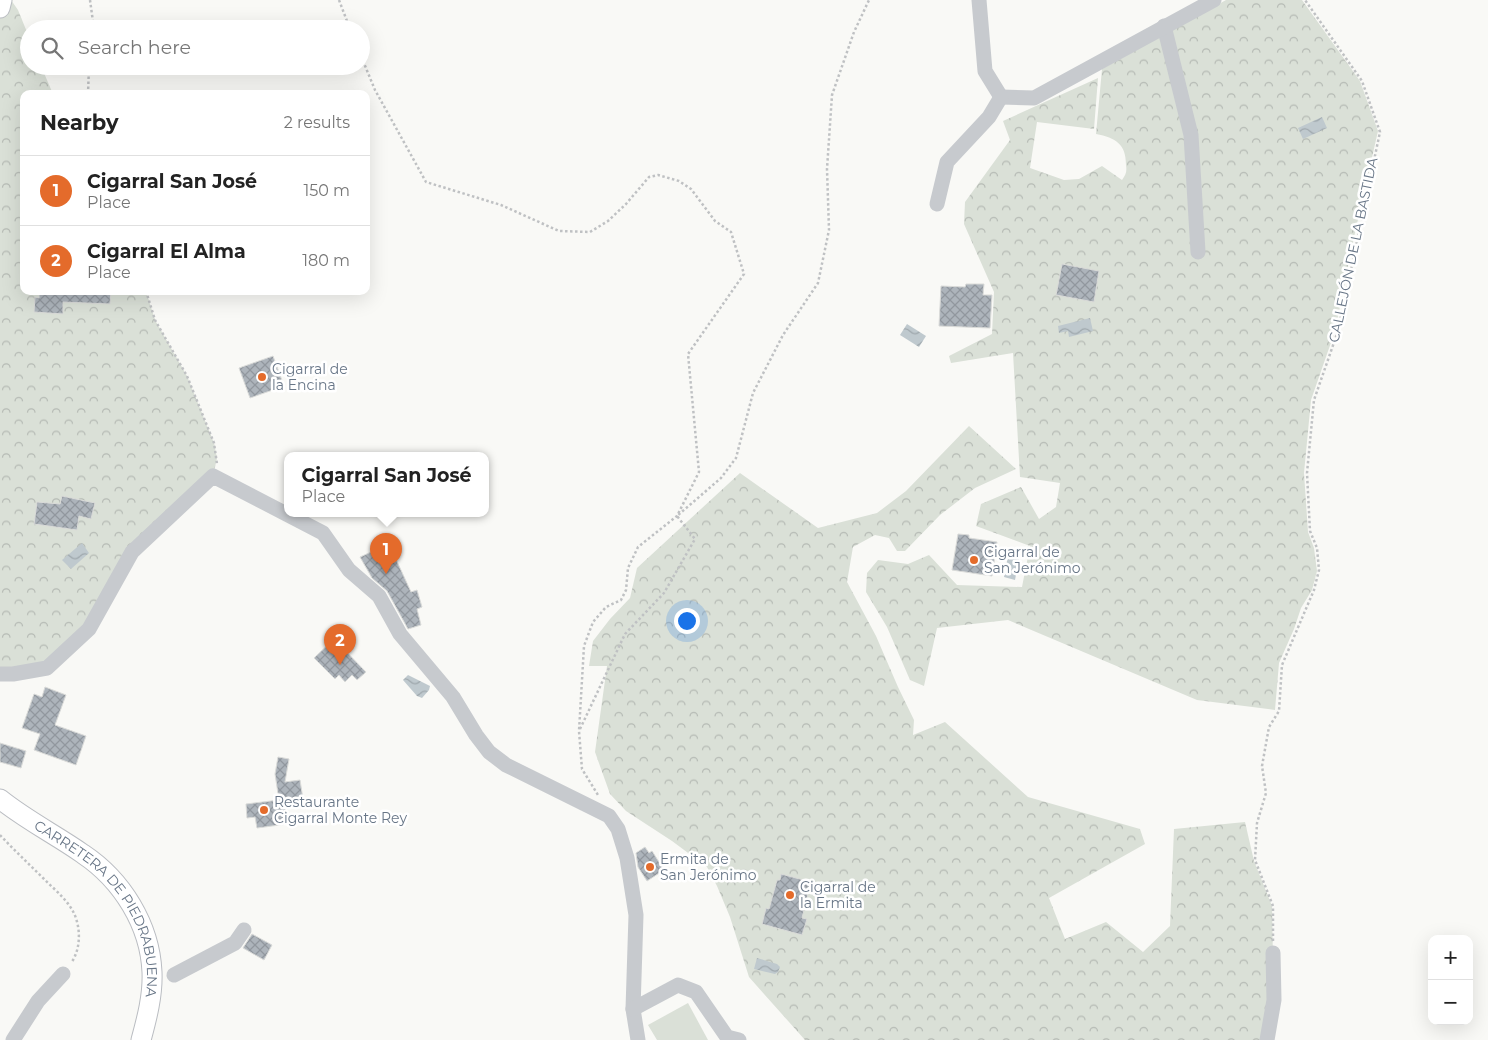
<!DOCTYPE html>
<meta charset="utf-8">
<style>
body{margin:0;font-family:Montserrat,sans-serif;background:#f6f6f6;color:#222}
.controls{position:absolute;right:15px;bottom:15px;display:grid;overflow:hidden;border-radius:10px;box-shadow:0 5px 20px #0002}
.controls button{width:45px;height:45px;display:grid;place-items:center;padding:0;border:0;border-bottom:1px solid #e0e0e0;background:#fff;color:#222;font:25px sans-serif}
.you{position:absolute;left:686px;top:620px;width:18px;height:18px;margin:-12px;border:4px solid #fff;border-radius:50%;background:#1a73e8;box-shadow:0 0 0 8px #1a73e833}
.badge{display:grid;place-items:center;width:32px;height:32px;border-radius:50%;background:#e46b2b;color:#fff;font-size:16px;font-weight:700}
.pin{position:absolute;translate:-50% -41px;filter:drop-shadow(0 1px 2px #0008)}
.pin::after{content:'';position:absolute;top:26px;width:18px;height:15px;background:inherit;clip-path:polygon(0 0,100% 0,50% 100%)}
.popup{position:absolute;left:284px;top:452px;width:205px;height:65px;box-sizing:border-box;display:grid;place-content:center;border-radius:10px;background:#fff;filter:drop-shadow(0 1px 4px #0005);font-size:16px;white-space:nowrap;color:#767676}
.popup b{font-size:19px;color:#222}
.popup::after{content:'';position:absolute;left:50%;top:100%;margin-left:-10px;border:10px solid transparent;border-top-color:#fff}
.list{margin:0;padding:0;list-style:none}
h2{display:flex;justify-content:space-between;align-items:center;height:65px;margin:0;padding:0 20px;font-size:21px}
h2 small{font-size:16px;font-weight:400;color:#767676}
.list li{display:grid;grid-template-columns:32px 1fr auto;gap:15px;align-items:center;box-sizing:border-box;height:70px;padding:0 20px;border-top:1px solid #e0e0e0}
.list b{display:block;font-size:19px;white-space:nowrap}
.list p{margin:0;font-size:16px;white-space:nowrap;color:#767676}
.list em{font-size:16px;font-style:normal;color:#767676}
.icon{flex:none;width:28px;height:28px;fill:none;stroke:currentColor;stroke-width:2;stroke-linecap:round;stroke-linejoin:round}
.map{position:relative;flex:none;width:1488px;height:1040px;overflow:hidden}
.search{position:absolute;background:#fff;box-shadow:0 5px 20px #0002;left:20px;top:20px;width:350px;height:55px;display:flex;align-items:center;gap:12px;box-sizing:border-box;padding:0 18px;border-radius:28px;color:#767676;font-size:19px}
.panel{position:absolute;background:#fff;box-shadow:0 5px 20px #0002;left:20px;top:90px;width:350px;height:205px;border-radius:10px}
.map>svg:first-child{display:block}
.grass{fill:#dae0d7}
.forest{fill:url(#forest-crowns)}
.water{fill:url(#water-waves)}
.building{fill:url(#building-cross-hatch);stroke:#dadbd9}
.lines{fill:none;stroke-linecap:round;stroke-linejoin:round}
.major-casing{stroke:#babdc2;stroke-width:21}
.path{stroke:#bfc1c3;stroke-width:2.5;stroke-dasharray:2.5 2.5;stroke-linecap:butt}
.minor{stroke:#c7cace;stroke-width:15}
.major{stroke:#fff;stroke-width:19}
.poi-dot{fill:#e46b2b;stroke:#fff;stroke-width:2}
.labels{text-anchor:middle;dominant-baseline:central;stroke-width:5;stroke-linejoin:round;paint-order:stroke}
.street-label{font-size:14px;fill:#687687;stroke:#fff}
.poi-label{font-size:14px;fill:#687687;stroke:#fff;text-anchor:start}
</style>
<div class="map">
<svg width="1488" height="1040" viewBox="0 0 1488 1040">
<defs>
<pattern id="forest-crowns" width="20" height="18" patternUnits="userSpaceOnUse" patternTransform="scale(1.25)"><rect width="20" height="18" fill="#dae0d7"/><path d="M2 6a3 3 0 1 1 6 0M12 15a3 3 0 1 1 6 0" fill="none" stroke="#b5bab4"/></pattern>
<pattern id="water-waves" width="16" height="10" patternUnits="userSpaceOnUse" patternTransform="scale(1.25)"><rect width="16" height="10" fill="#bfc9ce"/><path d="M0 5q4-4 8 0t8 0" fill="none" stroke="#9fa8ad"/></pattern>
<pattern id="building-cross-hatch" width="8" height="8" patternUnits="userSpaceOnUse" patternTransform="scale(1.25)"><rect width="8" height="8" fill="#adb4bb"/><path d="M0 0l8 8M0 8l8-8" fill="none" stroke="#91979e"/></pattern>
</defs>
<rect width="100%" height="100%" fill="#f9f9f6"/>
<!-- grass -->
<path class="grass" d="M688,1003L708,1040H657L648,1025Z"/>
<!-- forest -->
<g class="forest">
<path d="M0,0H11L18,10L29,37V66H41L53,94H24V291H146L155,320L187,376L214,443L217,458L213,476L132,552L89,629L47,668L0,674Z"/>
<path d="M1226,0H1302L1360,81L1378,131L1354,237L1335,331L1311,400L1304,473L1308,532L1314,548L1317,571L1312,590L1301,608L1294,629L1279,663L1275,710L1197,700L1008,620L937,628L924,686L910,680L887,627L866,592L867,573L878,560L908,564L929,555L957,585L1022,587L1030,546L976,526L981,504L1021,487L1039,519L1056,507L1060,483L1020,477L1013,353L951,363L949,356L992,334L994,292L964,224L965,202L1010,140L1003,121L1098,78L1094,129L1037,122L1030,168L1064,180L1079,179L1102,166L1122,180C1126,174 1127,172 1126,165C1126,144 1116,138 1096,134L1102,69Z"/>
<path d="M969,426L1016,469L975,488L940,515L905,551H897L889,538L875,535L853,547L847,582L876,636L898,687L914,720L913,735L945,722L1028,797L1140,829L1145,844L1049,898L1065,939L1106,922L1143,952L1170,926L1174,829L1245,822L1254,861L1272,906L1273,961L1265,1040H805L749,977L730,917L717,886L707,867L672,841L626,811L610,794L595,752L607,666H589L593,641L610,619L630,598L637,568L740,473L818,528L877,513L906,491Z"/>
</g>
<!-- water -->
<g class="water">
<path d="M1322,117L1327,128L1303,139L1298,128Z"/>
<path d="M1090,318L1093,331L1069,337L1068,331L1059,333L1058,326Z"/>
<path d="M907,324L926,336L919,347L900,335Z"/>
<path d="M82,543L89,553L71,569L62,560Z"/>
<path d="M1009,551L1020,553L1015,580L1004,577Z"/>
<path d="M408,675L430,686L429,690L422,698L417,696L403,680Z"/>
<path d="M757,958L777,964L780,967L778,972L775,974L754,969Z"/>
</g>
<!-- building -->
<g class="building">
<path d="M1062,264L1099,271L1094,302L1056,295Z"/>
<path d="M966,284H984L983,295H992L990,328L939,326L941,286L965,287Z"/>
<path d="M39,291H111L110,304L63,302V314L34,312L35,297L39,298Z"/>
<path d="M273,356L284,386L250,398L239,368Z"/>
<path d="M62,496L95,503L91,519L79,516L77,530L34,524L37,502L60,504Z"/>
<path d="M958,534L969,535V538L997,542L992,576L952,570Z"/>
<path d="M389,544L411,592L417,590L422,607L417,609L421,625L408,629L387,591L372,578L360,557Z"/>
<path d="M334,639L366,672L357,680L352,675L345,682L339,675L335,679L314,658Z"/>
<path d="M45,687L66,695L55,725L86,736L76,765L34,750L40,734L22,728L34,694L42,697Z"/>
<path d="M0,743L26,751L21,768L0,762Z"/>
<path d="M278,757L289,759L285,782L300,780L303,799L284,801L287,824L257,828L255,817L247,818L246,804L279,800L275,774Z"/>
<path d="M645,847L649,853L652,851L664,870L647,881L638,867L636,853Z"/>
<path d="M781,874L811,882L802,918L807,919L802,935L762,924L766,908L769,909L777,880H780Z"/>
<path d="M252,934L272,945L264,960L243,948Z"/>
</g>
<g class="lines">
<defs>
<g id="major">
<path d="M0,8L2,0"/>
<path id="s1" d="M0,799C26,820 56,835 83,854C122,880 150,925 152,972C153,995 147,1018 141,1040"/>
</g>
</defs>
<!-- major casing -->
<use href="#major" class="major-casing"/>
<!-- path -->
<g class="path">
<path d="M90,0L94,29"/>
<path d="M339,0L350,29"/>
<path d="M361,56L375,90L426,182L501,205L559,231L590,232L608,221L626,204L649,177L658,175L679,181L691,189L715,221L731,232L744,274L688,354L699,472L677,516L638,547L628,568L626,590L621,600L606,607L593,622L584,646L579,731L582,769L598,795"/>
<path d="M88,94L89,66"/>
<path d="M146,291L155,320L187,376L214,443L217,464"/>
<path d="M580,729L625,634L664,593L695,539L677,516L721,478L736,458L753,393L783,335L818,283L829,230L827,169L832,95L854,32L869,0"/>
<path d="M0,835C14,850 29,864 44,879C53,888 64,897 71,908C81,923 82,948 71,963"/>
<path d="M1273,941V906L1255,860L1257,823L1266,793L1262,766L1269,727L1279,711L1282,665L1314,590L1319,570L1317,548L1310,531L1307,473L1314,400L1338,331L1380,132L1362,81L1305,0"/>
</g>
<!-- minor -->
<g class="minor">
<path d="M979,0L985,71L1001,97"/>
<path d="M1164,26L1191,135L1198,252"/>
<path d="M1001,97L1034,98L1214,0"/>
<path d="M937,204L947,162L989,117L1001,97"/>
<path d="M0,674H13L47,668L89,629L132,552L213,476L323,533L349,570L379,596L400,634L453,697L476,735L489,752L506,765L609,816L618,829L627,858L636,915L633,1009L638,1040"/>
<path d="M174,975L235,943L244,930"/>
<path d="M633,1009L678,985L696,992L727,1037L739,1040"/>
<path d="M13,1040L38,1001L63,974"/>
<path d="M1267,1040L1274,1000L1273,953"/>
</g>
<!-- major -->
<use href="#major" class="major"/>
</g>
<!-- markers -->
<g class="poi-dot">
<circle cx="262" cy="377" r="5"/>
<circle cx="974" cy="560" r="5"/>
<circle cx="264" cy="810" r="5"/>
<circle cx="650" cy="867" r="5"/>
<circle cx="790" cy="895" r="5"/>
</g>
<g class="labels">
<!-- street labels -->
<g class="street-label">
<text transform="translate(1353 250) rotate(-78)">CALLEJÓN DE LA BASTIDA</text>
<text stroke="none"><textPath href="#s1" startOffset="155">CARRETERA DE PIEDRABUENA</textPath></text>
</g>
<!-- poi labels -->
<g class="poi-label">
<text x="272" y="369">Cigarral de<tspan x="272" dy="16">la Encina</tspan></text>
<text x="984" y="552">Cigarral de<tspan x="984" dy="16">San Jerónimo</tspan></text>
<text x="274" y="802">Restaurante<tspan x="274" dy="16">Cigarral Monte Rey</tspan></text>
<text x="660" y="859">Ermita de<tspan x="660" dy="16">San Jerónimo</tspan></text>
<text x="800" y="887">Cigarral de<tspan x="800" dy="16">la Ermita</tspan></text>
</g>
</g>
</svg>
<div class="controls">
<button>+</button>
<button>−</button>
</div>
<div class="you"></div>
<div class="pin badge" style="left:386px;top:574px">1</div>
<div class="popup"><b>Cigarral San José</b>Place</div>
<div class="pin badge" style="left:340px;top:665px">2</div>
<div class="search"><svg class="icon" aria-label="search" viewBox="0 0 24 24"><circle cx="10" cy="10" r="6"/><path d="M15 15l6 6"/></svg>Search here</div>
<section class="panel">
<h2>Nearby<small>2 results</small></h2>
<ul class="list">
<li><span class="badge">1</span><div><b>Cigarral San José</b><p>Place</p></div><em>150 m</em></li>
<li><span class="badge">2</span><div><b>Cigarral El Alma</b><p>Place</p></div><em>180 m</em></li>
</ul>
</section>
</div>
